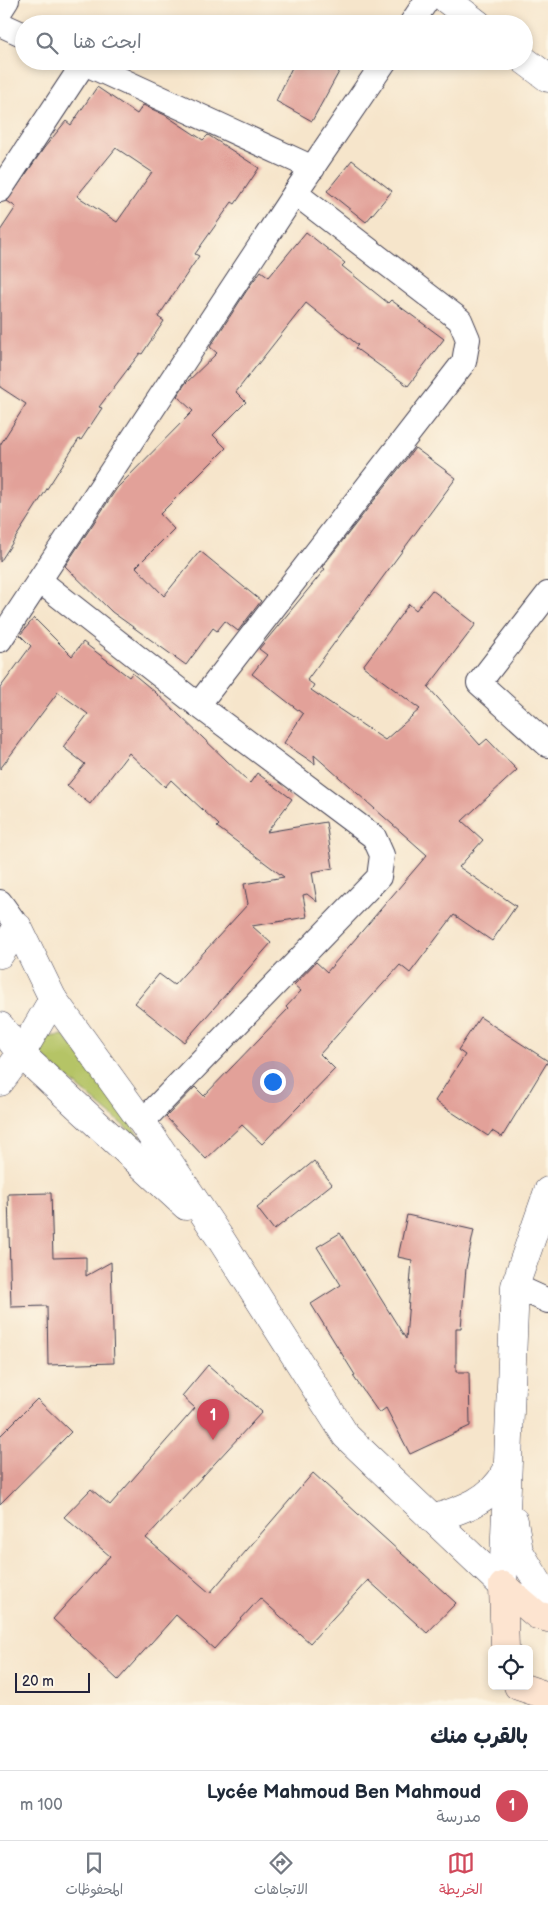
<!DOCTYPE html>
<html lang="ar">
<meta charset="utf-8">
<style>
body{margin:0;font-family:"Balsamiq Sans","Playpen Sans Arabic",sans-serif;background:#f6f6f7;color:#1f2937;direction:rtl}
.controls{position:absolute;right:15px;bottom:15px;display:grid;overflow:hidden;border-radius:8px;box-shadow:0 2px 8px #0003}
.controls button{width:45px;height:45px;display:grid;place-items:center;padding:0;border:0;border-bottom:1px solid #e0e1e3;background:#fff;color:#1f2937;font:25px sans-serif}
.scale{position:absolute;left:15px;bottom:12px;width:75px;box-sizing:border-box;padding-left:5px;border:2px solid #22223b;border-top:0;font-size:14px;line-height:18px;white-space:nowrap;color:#22223b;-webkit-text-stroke:4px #fcf5e5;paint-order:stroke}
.you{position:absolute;left:272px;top:1081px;width:18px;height:18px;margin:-12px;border:4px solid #fff;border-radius:50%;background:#1a73e8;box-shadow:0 0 0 8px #1a73e833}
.badge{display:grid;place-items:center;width:32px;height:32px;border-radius:50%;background:#d1495b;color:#fff;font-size:16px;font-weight:700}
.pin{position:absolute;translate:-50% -41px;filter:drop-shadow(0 1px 2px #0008)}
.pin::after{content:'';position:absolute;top:26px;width:18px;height:15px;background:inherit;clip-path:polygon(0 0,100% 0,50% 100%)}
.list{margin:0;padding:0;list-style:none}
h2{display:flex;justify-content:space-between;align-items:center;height:65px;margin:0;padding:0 20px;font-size:21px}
h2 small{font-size:16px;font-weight:400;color:#747a83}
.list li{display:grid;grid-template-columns:32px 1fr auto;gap:15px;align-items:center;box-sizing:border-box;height:70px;padding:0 20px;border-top:1px solid #e0e1e3}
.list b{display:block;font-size:19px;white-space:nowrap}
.list p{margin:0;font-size:16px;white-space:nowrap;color:#747a83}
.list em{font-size:16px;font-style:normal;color:#747a83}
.icon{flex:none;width:28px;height:28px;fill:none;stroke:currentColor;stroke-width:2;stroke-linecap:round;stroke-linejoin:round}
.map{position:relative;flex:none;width:548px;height:1705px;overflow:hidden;direction:ltr}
.search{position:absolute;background:#fff;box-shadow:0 2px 8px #0003;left:15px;right:15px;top:15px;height:55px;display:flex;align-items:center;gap:12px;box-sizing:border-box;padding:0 18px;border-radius:28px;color:#747a83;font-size:19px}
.sheet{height:135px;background:#fff}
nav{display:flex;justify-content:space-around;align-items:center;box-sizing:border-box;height:70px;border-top:1px solid #e0e1e3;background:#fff;font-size:14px;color:#747a83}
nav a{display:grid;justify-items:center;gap:2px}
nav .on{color:#d1495b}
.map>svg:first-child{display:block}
.green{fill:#b5c466;stroke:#6c7350}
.building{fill:#e2a199;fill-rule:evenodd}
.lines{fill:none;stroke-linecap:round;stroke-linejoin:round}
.minor-casing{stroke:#423f51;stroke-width:26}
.tertiary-casing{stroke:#423f51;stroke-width:29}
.secondary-casing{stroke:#423f51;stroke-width:29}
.minor{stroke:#fff;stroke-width:24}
.tertiary{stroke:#fff;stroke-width:28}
.secondary{stroke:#fde4d0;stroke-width:28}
</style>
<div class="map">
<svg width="548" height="1705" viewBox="0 0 548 1705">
<rect width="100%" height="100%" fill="#fcf5e5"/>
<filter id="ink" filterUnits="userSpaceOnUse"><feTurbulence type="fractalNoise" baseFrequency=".02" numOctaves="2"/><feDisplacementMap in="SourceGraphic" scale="10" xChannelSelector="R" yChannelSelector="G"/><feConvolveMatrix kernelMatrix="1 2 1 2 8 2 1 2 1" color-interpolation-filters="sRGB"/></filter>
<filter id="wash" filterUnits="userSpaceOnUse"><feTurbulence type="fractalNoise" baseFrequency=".0096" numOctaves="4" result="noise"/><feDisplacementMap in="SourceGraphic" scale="20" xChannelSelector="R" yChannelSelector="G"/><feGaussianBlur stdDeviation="1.12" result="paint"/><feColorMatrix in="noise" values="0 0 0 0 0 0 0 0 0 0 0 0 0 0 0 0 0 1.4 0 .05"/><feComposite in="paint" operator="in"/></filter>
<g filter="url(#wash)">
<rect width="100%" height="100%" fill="#f6e5cb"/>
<!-- green -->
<path class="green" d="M64,1035L145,1144L41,1055L46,1037Z"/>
<g id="blocks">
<!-- building -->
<g class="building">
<path d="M295,61H345L312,121L276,101Z"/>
<path d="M97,87L137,114L143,105L165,115L203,140L208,135L259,168L235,204L232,202L195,254L199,256L158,317L164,321L142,354L140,353L99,407L102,408L81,440L79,439L0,562V445L26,404L0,387V231L16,207L7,201L44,148L66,121L71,125ZM116,148L152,172L117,222L77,196Z"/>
<path d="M352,160L392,191L366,222L327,191Z"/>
<path d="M306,232L345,263L342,266L388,303L391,300L444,339L408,386L355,348L358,345L306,303L236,392L246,402L213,435L226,448L160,514L174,529L136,567L164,596L200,551L261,601L238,631L225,621L217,631L213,628L186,665L112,612L65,566L117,488L193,411L177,396L185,384L217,353L210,347L251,284L261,271L269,277Z"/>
<path d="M415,448L456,478L307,680L314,685L311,690L385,740L420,709L363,666L409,604L416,610L432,590L476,624L428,687L480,745L487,739L517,770L462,821L483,840L459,867L516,906L492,941L454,915L410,973L400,965L320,1054L335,1069L262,1144L242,1125L206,1159L166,1117L195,1087L204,1096L288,1009L286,1007L301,991L294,985L316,962L327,972L427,855L314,755L315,764L284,743L303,714L252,674L267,655L259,649L325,569L322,567Z"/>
<path d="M34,618L72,656L83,642L129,677L132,673L155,692L250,783L257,773L292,799L267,832L326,822L333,868L312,872L317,902L307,894L303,895L307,917L252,926L271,943L184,1042L135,1003L159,974L174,985L248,904L244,884L284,877L217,827L219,825L171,780L165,787L129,753L90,804L67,786L85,764L63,747L88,714L58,692L0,769V688L31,646L20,635Z"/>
<path d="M480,1017L548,1061L502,1137L492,1131L488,1136L435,1101L465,1055L458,1050Z"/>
<path d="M314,1161L332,1184L274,1230L257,1208Z"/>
<path d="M51,1193L53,1258L86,1257V1276L111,1262L114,1363L48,1365L47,1306L11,1307L8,1194Z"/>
<path d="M407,1215L474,1230L466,1268L461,1328H456V1372H469L470,1426L410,1454L386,1408L379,1413L353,1376L355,1375L311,1304L341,1285L317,1247L340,1233L406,1339L412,1260L398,1257Z"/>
<path d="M208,1365L262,1412L146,1538L210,1593L313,1473L456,1603L427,1633L368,1580L310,1643L260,1598L214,1649L176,1615L118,1680L53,1619L110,1556L64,1517L91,1489L110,1505L195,1408L182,1396Z"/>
<path d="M37,1399L71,1432L0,1504V1436Z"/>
</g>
</g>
</g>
<g filter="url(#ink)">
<use href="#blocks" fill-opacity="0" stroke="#423f51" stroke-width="1"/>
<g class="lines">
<defs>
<g id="minor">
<path d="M0,11L7,0"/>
<path d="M0,24L24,35"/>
<path d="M411,24L427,0"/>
<path d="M80,61L313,168"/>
<path d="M0,190L84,63"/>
<path d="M40,581L198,705L374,837L382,855L379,877L142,1122"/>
<path d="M548,594L479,683L548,745"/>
<path d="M0,640L295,193L385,61"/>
<path d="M198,705L464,362L468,339L460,320L295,193"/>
<path d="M0,902L18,927"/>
<path d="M515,1286L548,1301"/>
</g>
<g id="tertiary">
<path d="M447,0L478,24"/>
<path d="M524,60L548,78"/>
<path d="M0,954L18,927L53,999L142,1122L220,1238L346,1436L503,1586"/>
<path d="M0,1026L21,1054L186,1206"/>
<path d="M0,1082L21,1054L53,999"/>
<path d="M432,1519C461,1510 491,1501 506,1472"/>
<path d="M514,1521L519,1551L548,1599"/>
<path d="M503,1586L515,1286L548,1191"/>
</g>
<g id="secondary">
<path d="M503,1586L505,1649"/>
<path d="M503,1586L537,1615L548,1618"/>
<path d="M518,1686L548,1696"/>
</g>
</defs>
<!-- minor casing -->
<use href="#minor" class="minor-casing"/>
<!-- tertiary casing -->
<use href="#tertiary" class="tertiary-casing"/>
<!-- secondary casing -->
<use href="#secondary" class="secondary-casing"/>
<!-- minor -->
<use href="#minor" class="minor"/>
<!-- tertiary -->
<use href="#tertiary" class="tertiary"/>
<!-- secondary -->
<use href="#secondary" class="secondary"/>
</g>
</g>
</svg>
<div class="controls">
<button><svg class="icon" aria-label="locate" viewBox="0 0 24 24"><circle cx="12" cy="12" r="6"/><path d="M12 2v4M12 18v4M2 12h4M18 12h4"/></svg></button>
</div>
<div class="scale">20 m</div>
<div class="you"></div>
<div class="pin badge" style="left:213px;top:1440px">1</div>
<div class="search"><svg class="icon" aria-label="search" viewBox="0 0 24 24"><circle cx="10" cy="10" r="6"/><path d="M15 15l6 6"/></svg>ابحث هنا</div>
</div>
<section class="sheet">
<h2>بالقرب منك<small></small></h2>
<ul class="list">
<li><span class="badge">1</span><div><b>Lycée Mahmoud Ben Mahmoud</b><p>مدرسة</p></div><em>100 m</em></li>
</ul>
</section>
<nav>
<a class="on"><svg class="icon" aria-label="map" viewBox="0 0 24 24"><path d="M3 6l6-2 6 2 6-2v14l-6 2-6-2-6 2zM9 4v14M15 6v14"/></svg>الخريطة</a>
<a><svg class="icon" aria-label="directions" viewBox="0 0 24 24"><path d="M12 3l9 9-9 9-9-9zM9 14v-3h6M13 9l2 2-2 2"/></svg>الاتجاهات</a>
<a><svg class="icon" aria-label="saved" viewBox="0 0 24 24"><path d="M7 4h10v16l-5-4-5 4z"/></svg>المحفوظات</a>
</nav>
